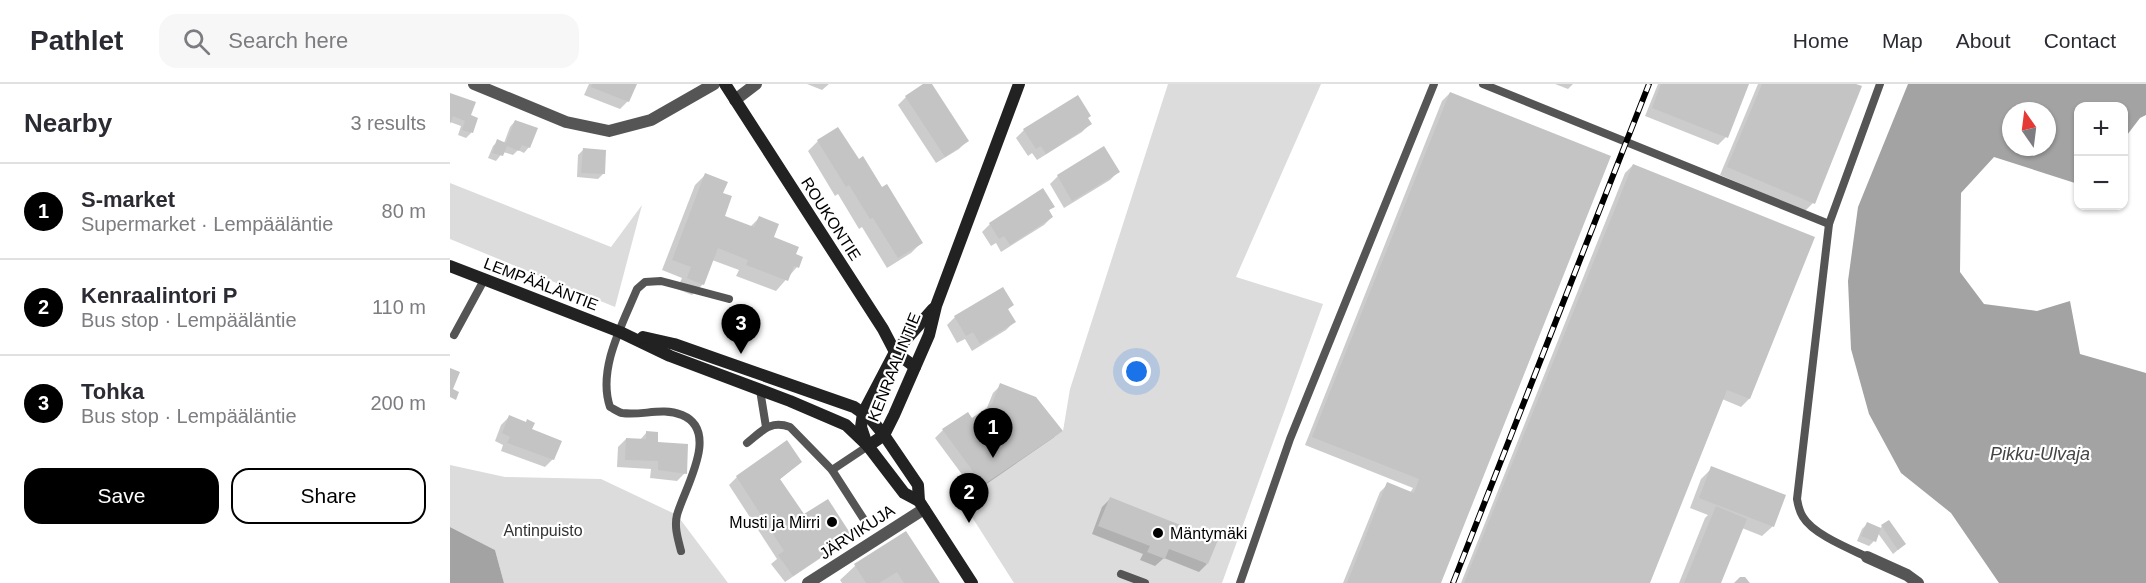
<!DOCTYPE html>
<meta charset="utf-8">
<style>
body{margin:0;font-family:Arial,sans-serif;background:#f7f7f7;color:#2b2b33}
.controls{position:absolute;right:18px;top:18px;display:grid;overflow:hidden;border-radius:12px;box-shadow:0 2px 4px #0004}
.controls button{width:54px;height:54px;display:grid;place-items:center;padding:0;border:0;border-bottom:2px solid #e1e1e2;background:#fff;color:#2b2b33;font:30px sans-serif}
.compass{position:absolute;left:1552px;top:18px;width:54px;height:54px;border-radius:50%;background:#fff;box-shadow:0 2px 4px #0004;rotate:346deg}
.you{position:absolute;left:687px;top:288px;width:21px;height:21px;margin:-15px;border:4px solid #fff;border-radius:50%;background:#1a73e8;box-shadow:0 0 0 9px #1a73e833}
.badge{display:grid;place-items:center;width:39px;height:39px;border-radius:50%;background:#000;color:#fff;font-size:20px;font-weight:700}
.pin{position:absolute;translate:-50% -50px;filter:drop-shadow(0 2px 3px #0008)}
.pin::after{content:'';position:absolute;top:32px;width:21px;height:18px;background:inherit;clip-path:polygon(0 0,100% 0,50% 100%)}
.list{margin:0;padding:0;list-style:none}
h2{display:flex;justify-content:space-between;align-items:center;height:78px;margin:0;padding:0 24px;font-size:26px}
h2 small{font-size:20px;font-weight:400;color:#7c7c81}
.list li{display:grid;grid-template-columns:39px 1fr auto;gap:18px;align-items:center;box-sizing:border-box;height:96px;padding:0 24px;border-top:2px solid #e1e1e2}
.list b{display:block;font-size:22px;white-space:nowrap}
.list p{margin:0;font-size:20px;white-space:nowrap;color:#7c7c81}
.list em{font-size:20px;font-style:normal;color:#7c7c81}
.actions{display:flex;gap:12px;padding:18px 24px}
.actions a{flex:1;padding:14px 0;border:2px solid #000;border-radius:18px;text-align:center;font-size:21px;color:#000}
.actions .main{background:#000;color:#fff}
.icon{flex:none;width:33px;height:33px;fill:none;stroke:currentColor;stroke-width:2;stroke-linecap:round;stroke-linejoin:round}
.map{position:relative;flex:none;width:1696px;height:499px;overflow:hidden}
header{display:flex;align-items:center;gap:36px;box-sizing:border-box;height:84px;padding:0 30px;background:#fff;border-bottom:2px solid #e1e1e2}
header strong{font-size:28px}
nav{display:flex;gap:33px;margin-inline-start:auto;font-size:21px}
.search{width:420px;height:54px;background:#f7f7f7;display:flex;align-items:center;gap:15px;box-sizing:border-box;padding:0 21px;border-radius:18px;color:#7c7c81;font-size:22px}
main{display:flex}
aside{flex:1;background:#fff}
.map>svg:first-child{display:block}
.green{fill:#dcdcdc}
.water{fill:#a3a3a3;fill-rule:evenodd}
.shadow{fill:#0003}
.building{fill:#c4c4c4}
.lines{fill:none;stroke-linecap:round;stroke-linejoin:round}
.lane{stroke:#555;stroke-width:8}
.street{stroke:#555;stroke-width:12}
.secondary{stroke:#222;stroke-width:12}
.rail-casing{stroke:#000;stroke-width:6}
.rail{stroke:#fff;stroke-width:4;stroke-dasharray:11;stroke-linecap:butt}
.poi-dot{fill:#000;stroke:#fff;stroke-width:2}
.labels{text-anchor:middle;dominant-baseline:central;stroke-width:4.5;stroke-linejoin:round;paint-order:stroke}
.street-label{font-size:16px;fill:#000;stroke:#fff}
.poi-label{font-size:16px;fill:#000;stroke:#fff;text-anchor:end}
.park-label{font-size:16px;fill:#333;stroke:#fff}
.water-label{font-size:18px;font-style:italic;fill:#444;stroke:#fff}
</style>
<header>
<strong>Pathlet</strong>
<div class="search"><svg class="icon" aria-label="search" viewBox="0 0 24 24"><circle cx="10" cy="10" r="6"/><path d="M15 15l6 6"/></svg>Search here</div>
<nav><a>Home</a><a>Map</a><a>About</a><a>Contact</a></nav>
</header>
<main>
<aside>
<h2>Nearby<small>3 results</small></h2>
<ul class="list">
<li><span class="badge">1</span><div><b>S-market</b><p>Supermarket · Lempääläntie</p></div><em>80 m</em></li>
<li><span class="badge">2</span><div><b>Kenraalintori P</b><p>Bus stop · Lempääläntie</p></div><em>110 m</em></li>
<li><span class="badge">3</span><div><b>Tohka</b><p>Bus stop · Lempääläntie</p></div><em>200 m</em></li>
</ul>
<div class="actions"><a class="main">Save</a><a>Share</a></div>
</aside>
<div class="map">
<svg width="1696" height="499" viewBox="0 0 1696 499">
<rect width="100%" height="100%" fill="#fff"/>
<!-- green -->
<g class="green">
<path d="M718,0H871L786,193L873,220L772,499H564L508,411L613,347L620,305Z"/>
<path d="M0,99L161,163L192,121L165,223L0,155Z"/>
<path d="M0,381L55,393L151,395L227,431L278,499H54L45,466L0,443Z"/>
</g>
<!-- water -->
<g class="water">
<path d="M1458,0H1696V31L1690,34L1674,55V22H1628V100L1544,73L1511,109L1510,188L1534,220L1587,227L1620,217L1630,270L1696,289V499H1549L1501,429L1451,389L1419,330L1401,265L1398,197L1408,123ZM1561,27H1597V63H1561Z"/>
<path d="M0,443L45,466L54,499H0Z"/>
</g>
<!-- shadow -->
<g class="shadow">
<path d="M139,0H185L178,17L170,25L134,11Z"/>
<path d="M357,0H379L372,6Z"/>
<path d="M476,0H480L517,57L509,65L486,79L448,21L456,13Z"/>
<path d="M1105,0H1123L1118,5Z"/>
<path d="M1208,0H1297L1276,53L1268,61L1195,32Z"/>
<path d="M1308,0H1402L1363,119L1355,127L1270,91Z"/>
<path d="M1000,9L989,499H893L930,408L938,400L960,409L963,404L855,361L992,17Z"/>
<path d="M0,11L19,32L26,35L21,49L16,54L8,51L11,42L0,38Z"/>
<path d="M636,34L640,40L632,48L587,76L582,69L578,72L566,54L574,46Z"/>
<path d="M65,37L79,63L74,69L68,66L63,71L53,68L46,77L38,74L43,62L48,57L54,59L60,43Z"/>
<path d="M368,57L408,77L432,105L471,159L461,169L437,184L412,143L409,145L388,110L385,112L358,67Z"/>
<path d="M654,64L668,88L660,96L614,124L600,100L608,92Z"/>
<path d="M133,66L153,90L148,95L127,93L128,71Z"/>
<path d="M1183,81L1363,154L1299,315L1291,323L1272,315L1198,499H1011L1175,89Z"/>
<path d="M255,91L271,110L273,133L300,143L309,134L322,154L344,171L351,173L347,183L326,207L286,192L289,186L262,176L253,200L242,211L227,205L232,194L212,186L245,101Z"/>
<path d="M603,122L598,127L602,133L594,141L551,168L546,159L541,162L532,148L540,140Z"/>
<path d="M552,205L562,221L557,226L564,238L556,246L522,267L515,255L507,259L497,241L505,233Z"/>
<path d="M551,301L611,347L603,354L525,408L485,354L493,346L522,336L536,326L543,309Z"/>
<path d="M59,333L80,345L103,375L95,383L51,367L53,361L45,357L51,341Z"/>
<path d="M196,349L235,389L227,397L200,394L201,385L167,383L168,363L176,355L190,356Z"/>
<path d="M351,378L329,396L354,432L400,452L393,459L335,498L321,480L327,475L279,401L287,393Z"/>
<path d="M1262,384L1323,442L1312,452L1292,444L1269,499H1229L1255,434L1258,431L1240,424L1251,395Z"/>
<path d="M660,415L757,480L749,488L714,474L705,482L690,476L693,470L642,450L652,423Z"/>
<path d="M1417,440L1430,445L1432,442L1449,465L1443,470L1427,448L1424,457L1419,462L1407,457L1412,445Z"/>
<path d="M456,449L488,499H392L390,496L405,482Z"/>
</g>
<!-- building -->
<g class="building">
<path d="M142,0H187L179,18L141,3Z"/>
<path d="M473,0H482L519,57L495,73L455,12Z"/>
<path d="M1211,0H1299L1278,54L1202,24Z"/>
<path d="M1312,0H1406L1412,2L1365,120L1277,83Z"/>
<path d="M1000,8L1161,72L991,499H897L937,398L964,409L969,395L862,353Z"/>
<path d="M0,9L26,18L21,31L28,34L23,49L12,46L15,37L3,32L0,40Z"/>
<path d="M628,11L641,32L638,34L642,40L596,70L591,62L586,65L573,45Z"/>
<path d="M65,36L88,44L80,64L72,61L69,67L57,62L53,72L42,69L47,55L56,59Z"/>
<path d="M388,43L409,75L413,72L432,103L437,100L473,159L448,174L423,134L420,135L399,101L396,103L367,56Z"/>
<path d="M654,62L670,88L622,117L607,91Z"/>
<path d="M133,64L156,66L155,90L131,89Z"/>
<path d="M1183,80L1365,153L1300,315L1277,306L1200,499H1014Z"/>
<path d="M255,89L278,98L273,109L282,112L275,132L304,143L309,132L329,140L324,153L349,163L346,170L353,173L349,184L344,182L338,197L296,181L298,176L268,164L254,201L237,194L241,183L222,176Z"/>
<path d="M593,104L605,123L599,126L603,133L560,161L554,152L549,155L539,139Z"/>
<path d="M553,203L564,221L558,225L566,238L530,260L523,248L516,252L504,232Z"/>
<path d="M0,284L10,288L3,305L9,308L6,316L0,313Z"/>
<path d="M550,299L586,313L613,347L533,401L492,345L518,328L522,334L542,320Z"/>
<path d="M59,331L76,338L77,335L85,339L82,345L112,357L104,376L57,359L60,353L52,349Z"/>
<path d="M196,347L208,348V358L238,360L237,390L208,386V377L175,376L176,354L196,355Z"/>
<path d="M337,356L352,378L330,395L354,430L378,415L402,452L343,492L328,471L334,467L286,392Z"/>
<path d="M1261,382L1336,411L1324,443L1249,414Z"/>
<path d="M660,413L768,456L758,480L719,465L715,475L697,468L700,462L648,442Z"/>
<path d="M1266,422L1297,435L1271,499H1234Z"/>
<path d="M1439,436L1456,460L1448,466L1431,441Z"/>
<path d="M1417,438L1431,444L1426,458L1411,452Z"/>
<path d="M456,447L490,499H454L447,488L429,499H416L404,480Z"/>
<path d="M1290,493H1295L1300,499H1284Z"/>
</g>
<g class="lines">
<!-- lane -->
<g class="lane">
<path d="M1033,0L1379,140"/>
<path d="M4,251L34,196"/>
<path d="M310,306L316,343"/>
<path d="M297,359C312,347 320,336 340,343L382,386L413,434"/>
<path d="M382,386L418,362"/>
<path d="M231,467C228,455 224,443 227,431C234,405 271,347 232,331C212,323 192,332 172,329C168,328 164,325 160,323C147,285 173,239 187,205L195,198L211,197L279,215"/>
<path d="M1417,473C1398,464 1363,450 1353,433C1349,427 1348,421 1347,415L1379,140L1430,0"/>
<path d="M671,490L695,499"/>
<path d="M790,499L840,355L984,0"/>
</g>
<!-- street -->
<g class="street">
<path d="M24,0L116,38L159,47L201,36L264,0"/>
<path d="M285,16L306,0"/>
<path d="M1417,473L1457,491L1468,499"/>
<path d="M358,499L474,425"/>
</g>
<!-- secondary -->
<g class="secondary">
<path d="M275,0L433,245L445,268L465,283"/>
<path d="M0,182L170,248L220,272L340,317L396,341L418,362L454,409L469,417L522,499"/>
<path d="M193,253L224,260L404,323L420,334L434,351L468,401L469,417"/>
<path d="M416,358L411,343L413,329L445,268L483,225"/>
<path d="M418,362L434,351L444,331L479,251L486,222L569,0"/>
</g>
<defs>
<path id="rail" d="M1003,499L1199,0"/>
</defs>
<!-- rail casing -->
<use href="#rail" class="rail-casing"/>
<!-- rail -->
<use href="#rail" class="rail"/>
</g>
<!-- markers -->
<g class="poi-dot">
<circle cx="382" cy="438" r="6"/>
<circle cx="708" cy="449" r="6"/>
</g>
<g class="labels">
<!-- street labels -->
<g class="street-label">
<text transform="translate(381 135) rotate(57)">ROUKONTIE</text>
<text transform="translate(91 200) rotate(21)">LEMPÄÄLÄNTIE</text>
<text transform="translate(444 283) rotate(-68)">KENRAALINTIE</text>
<text transform="translate(407 448) rotate(-33)">JÄRVIKUJA</text>
</g>
<!-- poi labels -->
<g class="poi-label">
<text x="370" y="438">Musti ja Mirri</text>
<text x="720" y="449" text-anchor="start">Mäntymäki</text>
</g>
<!-- park labels -->
<g class="park-label">
<text x="93" y="446">Antinpuisto</text>
</g>
<!-- water labels -->
<g class="water-label">
<text x="1590" y="370">Pikku-Ulvaja</text>
</g>
</g>
</svg>
<div class="controls">
<button>+</button>
<button>−</button>
</div>
<svg class="compass" viewBox="-18 -18 36 36"><path d="M0-13l5 13h-10z" fill="#e53935"/><path d="M0 13l5-13h-10z" fill="#7c7c81"/></svg>
<div class="you"></div>
<div class="pin badge" style="left:543px;top:374px">1</div>
<div class="pin badge" style="left:519px;top:439px">2</div>
<div class="pin badge" style="left:291px;top:270px">3</div>
</div>
</main>
